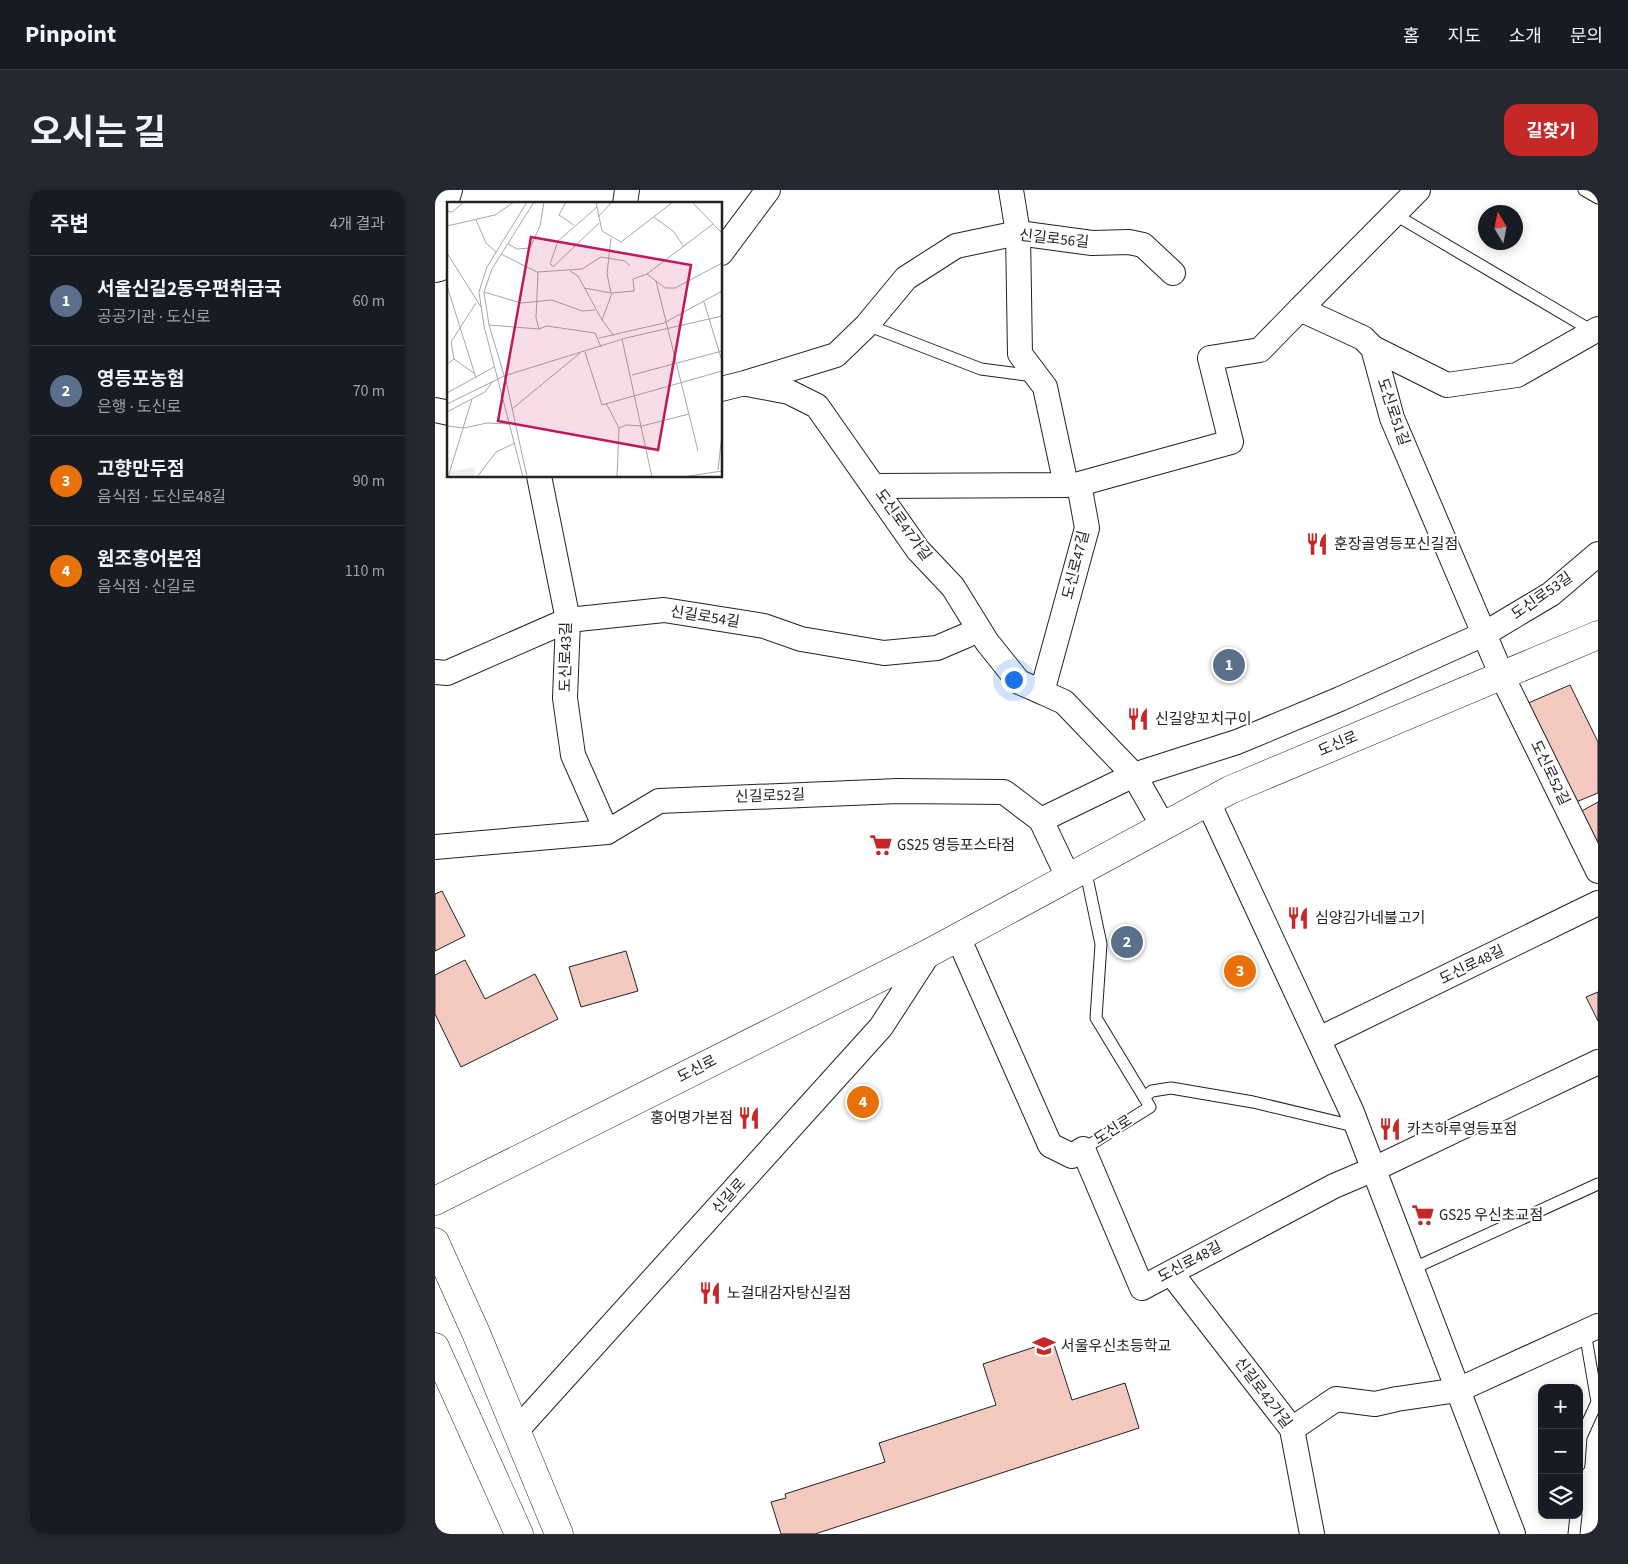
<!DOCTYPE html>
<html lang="ko">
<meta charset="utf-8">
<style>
body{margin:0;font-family:"Source Sans 3","Noto Sans KR",sans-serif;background:#242831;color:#f1f3f6}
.controls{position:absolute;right:15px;bottom:15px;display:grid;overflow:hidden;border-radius:10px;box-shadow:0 2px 12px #0003}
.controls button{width:45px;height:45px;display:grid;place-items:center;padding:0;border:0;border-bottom:1px solid #363941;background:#171b24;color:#f1f3f6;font:25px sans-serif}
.compass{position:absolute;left:1043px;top:15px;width:45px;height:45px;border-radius:50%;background:#171b24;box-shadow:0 2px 12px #0003;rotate:350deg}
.you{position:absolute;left:578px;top:489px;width:18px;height:18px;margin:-12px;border:4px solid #fff;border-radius:50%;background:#1a73e8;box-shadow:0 0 0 8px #1a73e833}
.badge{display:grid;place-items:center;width:32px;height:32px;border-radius:50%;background:#c62828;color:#fff;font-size:16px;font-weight:700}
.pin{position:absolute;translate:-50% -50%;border:2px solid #fff;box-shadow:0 1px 5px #0006}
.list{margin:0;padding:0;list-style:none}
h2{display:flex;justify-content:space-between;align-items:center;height:65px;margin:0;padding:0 20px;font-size:21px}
h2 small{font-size:16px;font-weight:400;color:#9ea1a6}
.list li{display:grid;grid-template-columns:32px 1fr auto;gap:15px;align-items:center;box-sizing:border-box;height:90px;padding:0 20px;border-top:1px solid #363941}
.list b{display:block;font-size:19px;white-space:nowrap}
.list p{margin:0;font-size:16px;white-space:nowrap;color:#9ea1a6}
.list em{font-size:16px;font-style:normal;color:#9ea1a6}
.icon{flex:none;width:28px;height:28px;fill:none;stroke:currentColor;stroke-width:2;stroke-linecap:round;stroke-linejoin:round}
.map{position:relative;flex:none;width:1163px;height:1344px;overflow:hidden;border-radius:15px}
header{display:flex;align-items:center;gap:30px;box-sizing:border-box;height:70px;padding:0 25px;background:#171b24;border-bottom:1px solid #363941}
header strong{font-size:24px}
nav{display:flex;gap:28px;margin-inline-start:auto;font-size:18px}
.intro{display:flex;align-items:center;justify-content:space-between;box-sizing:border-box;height:120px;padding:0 30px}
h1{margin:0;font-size:35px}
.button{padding:12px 22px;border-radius:15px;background:#c62828;color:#fff;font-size:18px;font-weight:700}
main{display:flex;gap:30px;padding:0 30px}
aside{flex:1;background:#171b24;border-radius:15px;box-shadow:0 2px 12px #0003}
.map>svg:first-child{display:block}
.building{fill:#f3c9c0;stroke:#222}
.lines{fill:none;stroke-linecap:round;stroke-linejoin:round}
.service-casing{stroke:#222;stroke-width:13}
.minor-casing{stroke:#222;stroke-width:26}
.secondary-casing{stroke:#222;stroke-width:29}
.service{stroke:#fff;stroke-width:11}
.minor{stroke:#fff;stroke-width:24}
.secondary{stroke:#fff;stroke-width:28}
.labels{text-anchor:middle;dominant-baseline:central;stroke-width:4;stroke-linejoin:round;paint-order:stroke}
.street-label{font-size:15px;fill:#222;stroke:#fff}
.poi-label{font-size:15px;fill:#222;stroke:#fff;text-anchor:start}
.inset-road{fill:none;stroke:#a7a7a7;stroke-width:1}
.view{fill:#c2185b;fill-opacity:0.15;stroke:#c2185b;stroke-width:2.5}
.inset-edge{fill:none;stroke:#222;stroke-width:2.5}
</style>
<header>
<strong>Pinpoint</strong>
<nav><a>홈</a><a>지도</a><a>소개</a><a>문의</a></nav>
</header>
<div class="intro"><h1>오시는 길</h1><a class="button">길찾기</a></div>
<main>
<aside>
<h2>주변<small>4개 결과</small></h2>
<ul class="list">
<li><span class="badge" style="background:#5c6f8a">1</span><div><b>서울신길2동우편취급국</b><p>공공기관 · 도신로</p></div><em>60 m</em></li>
<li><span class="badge" style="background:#5c6f8a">2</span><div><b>영등포농협</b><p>은행 · 도신로</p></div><em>70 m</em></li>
<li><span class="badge" style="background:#e8710a">3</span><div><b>고향만두점</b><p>음식점 · 도신로48길</p></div><em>90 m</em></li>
<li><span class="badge" style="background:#e8710a">4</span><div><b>원조홍어본점</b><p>음식점 · 신길로</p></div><em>110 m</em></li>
</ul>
</aside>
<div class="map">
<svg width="1163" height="1344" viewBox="0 0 1163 1344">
<rect width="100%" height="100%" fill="#fff"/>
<!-- building -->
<g class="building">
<path d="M1135,495L1163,552V603L1141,612L1091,514Z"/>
<path d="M1163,612V658L1145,622Z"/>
<path d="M7,701L30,746L0,761V704Z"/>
<path d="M191,761L203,801L146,817L134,777Z"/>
<path d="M30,770L50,809L100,784L123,829L26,877L0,824V785Z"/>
<path d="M1163,802V831L1151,807Z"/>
<path d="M618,1151L637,1210L690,1193L704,1238L380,1344H346L336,1312L351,1308L350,1304L450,1272L444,1253L561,1215L548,1174Z"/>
</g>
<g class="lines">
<defs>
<g id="service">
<path d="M1149,0L1163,8"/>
<path d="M959,24L1159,142"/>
<path d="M432,135L546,179L599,186"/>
<path d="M709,907L717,901L736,898L818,912L923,937"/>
<path d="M648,959L715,917L661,828L666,754L650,678"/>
<path d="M977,1079L1163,994"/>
<path d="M1144,1275L1146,1247L1162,1212L1150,1142"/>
<path d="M1139,1344L1141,1325"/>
</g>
<g id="minor">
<path d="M983,0L865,119L928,148L938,158L957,228L1067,486L1163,681"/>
<path d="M190,14L192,0"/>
<path d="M286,63L333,0"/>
<path d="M0,80L5,79L4,36L15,0"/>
<path d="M938,158L1012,195L1082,185L1163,139"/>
<path d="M312,194L354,202L382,216L483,360L518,397L552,452L584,492L607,502"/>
<path d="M286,199L310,193L401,165L432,135L471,88L521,56L583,43L657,53L694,52L708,55L738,83"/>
<path d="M0,220L14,223"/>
<path d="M104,286L133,430L130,508L138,565L172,642"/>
<path d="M439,296L631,295L610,197L585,164L583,43L576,0"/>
<path d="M0,482L12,483L133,430L229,420L329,436L366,449L449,463L502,458L544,440"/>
<path d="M773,612L916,920L1078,1344"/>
<path d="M606,630L699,585L802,552L905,509L1049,444L1116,404L1163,364"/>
<path d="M728,636L699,585L629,512L607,502L652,338L644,294L796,252L775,168L825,160L865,119"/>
<path d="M0,657L172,642L224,611L463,601L569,602L606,630L633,687"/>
<path d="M523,747L615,955L637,966L648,959L707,1098L899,996L939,979L1163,872"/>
<path d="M884,849L1163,713"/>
<path d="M736,1083L857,1239L877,1344"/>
<path d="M857,1239L901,1209L940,1214L962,1209L1023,1200L1163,1136"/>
<path d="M82,1240L446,837L494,763"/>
</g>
<g id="secondary">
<path d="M0,1011L494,763L795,600L1163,445"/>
<path d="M0,1052L41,1143L124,1344"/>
<path d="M0,1157L84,1344"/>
</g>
</defs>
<!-- service casing -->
<use href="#service" class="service-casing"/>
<!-- minor casing -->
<use href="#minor" class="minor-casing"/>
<!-- secondary casing -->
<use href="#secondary" class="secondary-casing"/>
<!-- service -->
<use href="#service" class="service"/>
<!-- minor -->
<use href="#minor" class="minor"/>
<!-- secondary -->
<use href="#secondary" class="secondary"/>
</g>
<!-- icons -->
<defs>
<symbol id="restaurant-bare" viewBox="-9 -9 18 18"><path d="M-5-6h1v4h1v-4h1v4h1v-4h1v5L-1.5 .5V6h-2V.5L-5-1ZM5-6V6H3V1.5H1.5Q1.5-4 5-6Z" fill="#c62828" stroke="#fff" stroke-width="2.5" paint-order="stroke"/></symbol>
<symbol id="supermarket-bare" viewBox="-9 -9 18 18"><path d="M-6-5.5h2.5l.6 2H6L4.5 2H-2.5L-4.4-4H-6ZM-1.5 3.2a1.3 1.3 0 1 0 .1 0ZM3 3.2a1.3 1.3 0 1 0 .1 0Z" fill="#c62828" stroke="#fff" stroke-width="2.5" paint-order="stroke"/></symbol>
<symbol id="school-bare" viewBox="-9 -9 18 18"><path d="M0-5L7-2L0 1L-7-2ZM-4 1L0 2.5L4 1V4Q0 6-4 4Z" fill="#c62828" stroke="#fff" stroke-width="2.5" paint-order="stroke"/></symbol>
</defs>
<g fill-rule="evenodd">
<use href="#restaurant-bare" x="866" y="338" width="32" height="32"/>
<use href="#restaurant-bare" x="687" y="513" width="32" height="32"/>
<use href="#supermarket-bare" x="430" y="639" width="32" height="32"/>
<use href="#restaurant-bare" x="847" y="712" width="32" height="32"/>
<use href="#restaurant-bare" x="298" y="912" width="32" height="32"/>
<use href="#restaurant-bare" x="939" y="923" width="32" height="32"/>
<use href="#supermarket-bare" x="972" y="1009" width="32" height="32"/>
<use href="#restaurant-bare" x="259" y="1087" width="32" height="32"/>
<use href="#school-bare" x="593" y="1140" width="32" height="32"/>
</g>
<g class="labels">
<!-- street labels -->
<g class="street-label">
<text transform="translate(619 49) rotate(6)">신길로56길</text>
<text transform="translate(958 222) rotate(71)">도신로51길</text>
<text transform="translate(468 335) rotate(54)">도신로47가길</text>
<text transform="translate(641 375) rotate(-76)">도신로47길</text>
<text transform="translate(1107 406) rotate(-35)">도신로53길</text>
<text transform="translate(270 427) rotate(9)">신길로54길</text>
<text transform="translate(131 467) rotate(-89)">도신로43길</text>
<text transform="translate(903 554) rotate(-23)">도신로</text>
<text transform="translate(1115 583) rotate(64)">도신로52길</text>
<text transform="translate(335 606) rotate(-2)">신길로52길</text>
<text transform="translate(1037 775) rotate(-26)">도신로48길</text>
<text transform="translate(262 879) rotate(-27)">도신로</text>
<text transform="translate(678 940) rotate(-32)">도신로</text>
<text transform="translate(294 1006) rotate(-48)">신길로</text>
<text transform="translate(755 1072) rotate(-28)">도신로48길</text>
<text transform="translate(828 1203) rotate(53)">신길로42가길</text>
</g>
<!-- poi labels -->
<g class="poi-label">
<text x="899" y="354">훈장골영등포신길점</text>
<text x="720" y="529">신길양꼬치구이</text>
<text x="462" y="655">GS25 영등포스타점</text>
<text x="880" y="728">심양김가네불고기</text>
<text x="298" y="928" text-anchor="end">홍어명가본점</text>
<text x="972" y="939">카츠하루영등포점</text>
<text x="1004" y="1025">GS25 우신초교점</text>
<text x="292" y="1103">노걸대감자탕신길점</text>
<text x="626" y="1156">서울우신초등학교</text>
</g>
</g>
<!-- overview -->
<g transform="translate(12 12)">
<rect width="275" height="275" fill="#fff"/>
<path d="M28,265L27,275H2L3,270Z" fill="#eee"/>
<path class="inset-road" d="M119,0L112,13L127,23M149,0L155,29L174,40L226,0M245,0L275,31M0,9L5,10L17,0M151,15L165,0M207,15L227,30L237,45M29,18L39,41L49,50M0,24L48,13L67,0M61,42L70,47L83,46L93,24L97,0M0,51L34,105M54,52L90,70L135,67L154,55L178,59L183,64M106,65L152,21M107,65L103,62L111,39L150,5M123,69L131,74L155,118M91,70L89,116L92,127M209,79L218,86H228L275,61M0,84L29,176M137,86L164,91L160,72L164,36M37,90L74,101L105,98L135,109L148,108M257,100L275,159M42,123L92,127L100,124L148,131L154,145M167,134L155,118L165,91L187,89L186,77L200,72M152,136L217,121L275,89M175,137L205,275M138,150L155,203L275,169M7,157L28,172M0,162L7,157L4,140L29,101M185,173L275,149M0,191L47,165M159,201L172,226L170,275M0,202L57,174L179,136L275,114M65,207L133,151M0,210L38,190L46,179M0,224L17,226L40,221L63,222M172,226L179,223L195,224L242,212M251,249L209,79L200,72L266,22M271,268L275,232M1,275L25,197M30,275L49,250L68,241M76,275L37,124L32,90L40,65L80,0M80,275L60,183L42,123L37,90L45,67L87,0M236,275L275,269"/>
<path class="view" d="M84,35L244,63L211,248L51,219Z"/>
<rect width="275" height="275" class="inset-edge"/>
</g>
</svg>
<div class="controls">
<button>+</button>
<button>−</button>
<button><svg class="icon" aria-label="layers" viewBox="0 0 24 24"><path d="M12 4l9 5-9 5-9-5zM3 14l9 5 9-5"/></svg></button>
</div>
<svg class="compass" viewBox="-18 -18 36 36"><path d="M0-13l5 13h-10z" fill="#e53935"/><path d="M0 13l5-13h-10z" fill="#9ea1a6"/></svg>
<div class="you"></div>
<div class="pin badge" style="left:794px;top:475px;background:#5c6f8a">1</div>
<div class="pin badge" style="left:692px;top:752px;background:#5c6f8a">2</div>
<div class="pin badge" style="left:805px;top:781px;background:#e8710a">3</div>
<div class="pin badge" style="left:428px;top:912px;background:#e8710a">4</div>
</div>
</main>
